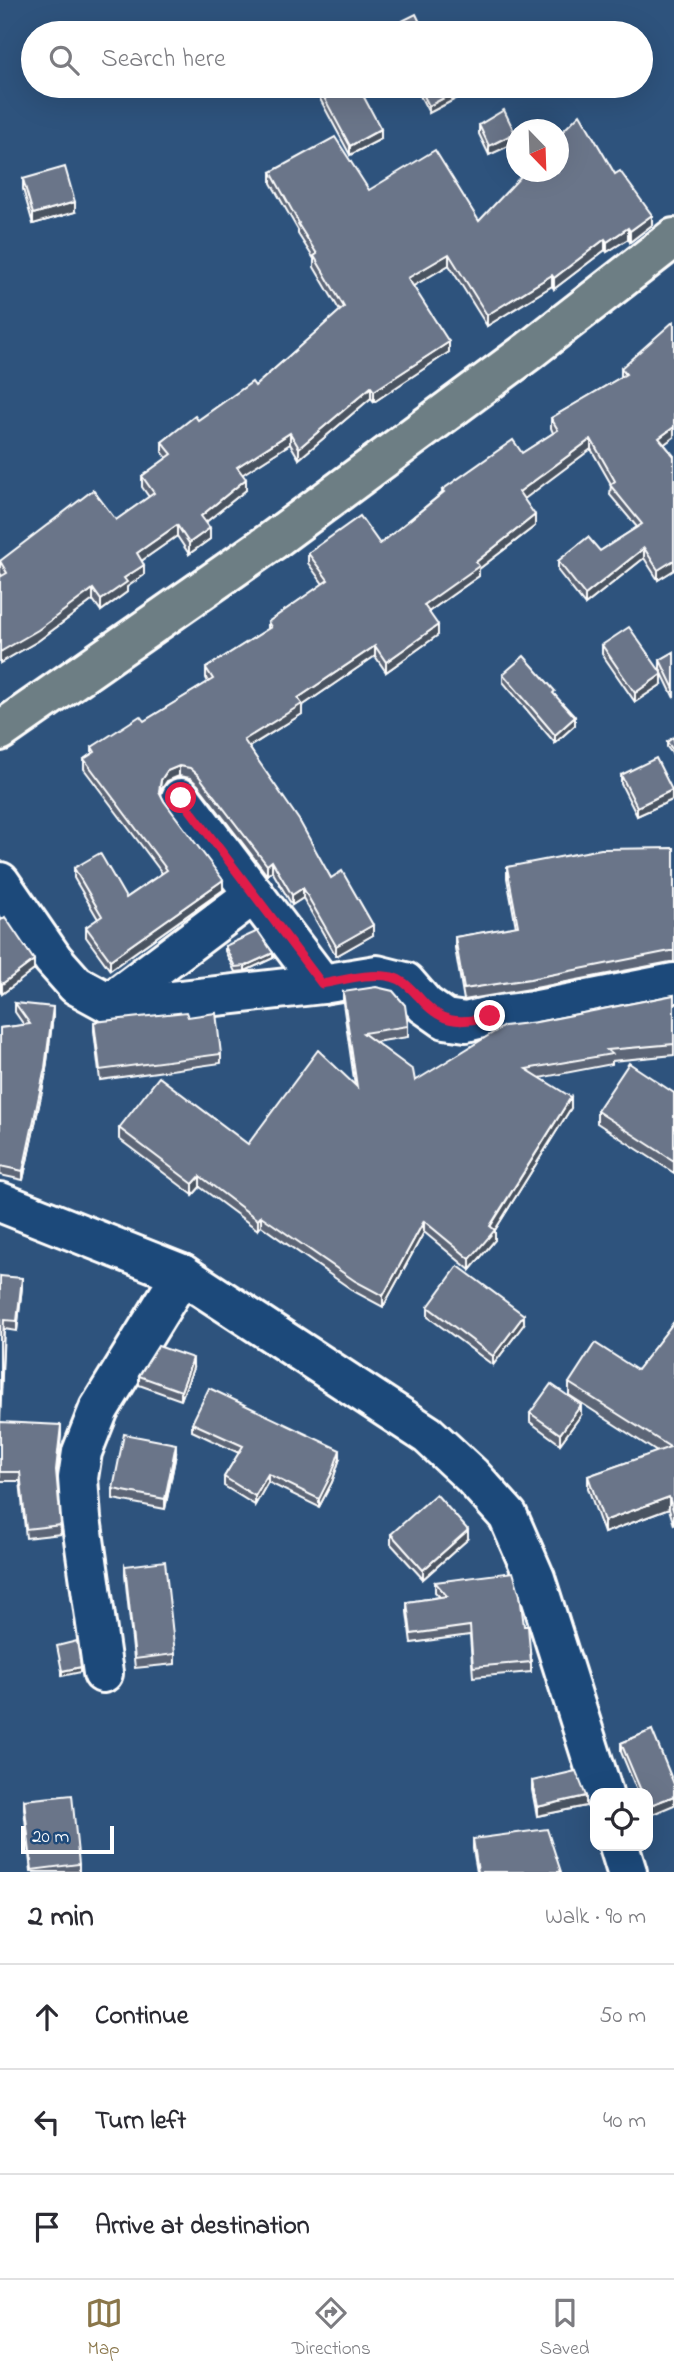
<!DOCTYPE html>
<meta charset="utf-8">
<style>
body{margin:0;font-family:"Indie Flower",sans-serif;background:#f2f2f3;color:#2b2b33}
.controls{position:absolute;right:21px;bottom:21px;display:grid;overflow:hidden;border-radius:14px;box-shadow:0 7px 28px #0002}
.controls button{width:63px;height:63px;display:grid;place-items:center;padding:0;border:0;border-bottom:2px solid #e1e1e2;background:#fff;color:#2b2b33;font:35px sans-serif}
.compass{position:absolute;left:506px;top:119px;width:63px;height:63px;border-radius:50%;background:#fff;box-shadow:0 7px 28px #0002;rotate:157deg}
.scale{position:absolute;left:21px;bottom:18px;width:93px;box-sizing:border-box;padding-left:7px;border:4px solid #fff;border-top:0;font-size:19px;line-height:24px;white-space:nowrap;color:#fff;-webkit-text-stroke:5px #1f4a7a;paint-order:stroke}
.stop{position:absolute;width:21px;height:21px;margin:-16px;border:5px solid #e11d48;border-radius:50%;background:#fff}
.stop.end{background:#e11d48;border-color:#fff;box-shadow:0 2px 7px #0008}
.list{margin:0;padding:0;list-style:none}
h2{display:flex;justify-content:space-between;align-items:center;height:91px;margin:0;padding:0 28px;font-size:30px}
h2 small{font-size:23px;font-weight:400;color:#7c7c81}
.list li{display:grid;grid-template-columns:46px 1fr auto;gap:21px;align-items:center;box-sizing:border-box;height:105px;padding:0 28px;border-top:2px solid #e1e1e2}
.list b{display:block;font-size:26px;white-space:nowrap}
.list em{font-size:23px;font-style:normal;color:#7c7c81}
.icon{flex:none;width:38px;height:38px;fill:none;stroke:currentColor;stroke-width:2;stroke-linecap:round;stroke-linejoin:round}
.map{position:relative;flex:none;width:674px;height:1872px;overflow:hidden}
.search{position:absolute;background:#fff;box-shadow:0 7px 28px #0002;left:21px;right:21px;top:21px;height:77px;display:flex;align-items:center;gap:18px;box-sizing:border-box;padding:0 24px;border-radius:38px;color:#7c7c81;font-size:26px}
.sheet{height:406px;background:#fff}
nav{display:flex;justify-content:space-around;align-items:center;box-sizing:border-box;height:98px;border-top:2px solid #e1e1e2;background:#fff;font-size:19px;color:#7c7c81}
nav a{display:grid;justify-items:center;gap:4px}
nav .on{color:#8a764a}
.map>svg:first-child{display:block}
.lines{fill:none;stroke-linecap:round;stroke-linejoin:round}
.minor-casing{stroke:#fff;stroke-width:44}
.highway-casing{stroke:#fff;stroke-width:44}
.minor{stroke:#1f4a7a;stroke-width:38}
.highway{stroke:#6d7e84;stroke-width:38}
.wall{fill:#5b6576;stroke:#fff;stroke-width:2}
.shaded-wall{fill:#4a5260;stroke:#fff;stroke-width:2}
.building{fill:#6a7589;stroke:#fff;stroke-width:2}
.route{stroke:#e11d48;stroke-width:9}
</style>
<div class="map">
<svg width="674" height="1872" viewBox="0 0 674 1872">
<rect width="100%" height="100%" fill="#2e537d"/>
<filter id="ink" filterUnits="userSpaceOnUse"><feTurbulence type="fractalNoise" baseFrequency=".0143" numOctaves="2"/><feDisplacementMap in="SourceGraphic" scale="14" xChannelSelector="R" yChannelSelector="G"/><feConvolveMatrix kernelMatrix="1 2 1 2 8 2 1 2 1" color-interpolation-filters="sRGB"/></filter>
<g filter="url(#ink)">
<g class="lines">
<defs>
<g id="minor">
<path d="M181,798L322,984"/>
<path d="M0,882L53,959L76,985L109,1003L146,1004L322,984L377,975L405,982L425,1005L445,1019L466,1022L490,1016L533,1011L674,983"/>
<path d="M109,1003L254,894"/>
<path d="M0,1202L182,1274L428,1435L471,1475L508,1516L535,1578L603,1793"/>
<path d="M103,1673L81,1518L78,1478L82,1452L99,1409L182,1274"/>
<path d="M619,1846L627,1872"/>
</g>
<path id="highway" d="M0,731L272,541L530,350L674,238"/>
</defs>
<!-- minor casing -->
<use href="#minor" class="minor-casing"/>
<!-- highway casing -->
<use href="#highway" class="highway-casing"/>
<!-- minor -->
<use href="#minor" class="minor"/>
<!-- highway -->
<use href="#highway" class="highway"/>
</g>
<!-- wall -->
<g class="wall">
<path d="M415,86H480L429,113Z"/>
<path d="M320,90L381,139L350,155L320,99Z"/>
<path d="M479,125L515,143L489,155L479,134Z"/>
<path d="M271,172L369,190L479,221L615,174L652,225L630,242L628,239L607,252L605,250L554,289L552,286L487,326L449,265L413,286L449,352L374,402L371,398L299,459L290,444L242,474L246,490L206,522L210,539L189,554L177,536L141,561L144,575L127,587V592L101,611L93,600L38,641L0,663V577L2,576L0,573V561L116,520L149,497L142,487V476L167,458L162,452V442L255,386L340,311L314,267V259L298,234V230L271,183Z"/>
<path d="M23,179L75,212L33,224L23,189Z"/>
<path d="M621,368L674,437L664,444L674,456V570L658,580L644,558L585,605L558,571V561L600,551L637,527L610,495L611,484L591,449L523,499L535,526L479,569V576L428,612L438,635L386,672L375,656L302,706V714L249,747L331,878L373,935L336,956L303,898L292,905L272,871L267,875L198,785L190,778L179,776L167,781L161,790L160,793L164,801L223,890L110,970L86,937V927L98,919L74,878V868L126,898L162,873L84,769V759L92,753V747L144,721L208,682L206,678V668L268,629V622L323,584L308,563V553L380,544L442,493V490L522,453L553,433L551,428V418L621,377Z"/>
<path d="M602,645L662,684L635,702L602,654Z"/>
<path d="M674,652V698L660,669V660Z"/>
<path d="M503,674L555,695L575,725L555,743L503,682Z"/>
<path d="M674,737V756L667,747V742Z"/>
<path d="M621,775L672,800L637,816L621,784Z"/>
<path d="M674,848V962H670L530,989L464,1000L455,948V937L516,927L507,878V867Z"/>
<path d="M0,921L34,970L2,994L0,992Z"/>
<path d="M225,946L273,958L245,971L235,972L225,951Z"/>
<path d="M343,992L408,1026V1037L375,1042L415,1081L537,1022L674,995V1055L612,1061V1064L539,1078L571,1108L495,1230V1240L470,1270L424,1232L383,1307L355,1292L261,1226L258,1230L200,1187L193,1195L119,1139V1128L248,1144L355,1086L343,1003Z"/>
<path d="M15,1003L53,1016L45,1077L23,1180L0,1175V1028L24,1025L15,1012Z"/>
<path d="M188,1017L221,1054V1063L100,1080L94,1031V1022Z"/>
<path d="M674,1093V1173L597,1123V1111Z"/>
<path d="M0,1276L22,1287L17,1331L4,1329L0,1422L61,1434L57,1475L61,1534L26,1538L20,1481H0Z"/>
<path d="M428,1307L524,1324L493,1365L428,1317Z"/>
<path d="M674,1322V1525L669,1509L604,1533L588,1488V1476L657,1452L569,1395V1383L637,1370Z"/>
<path d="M193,1368L181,1400L139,1385V1376Z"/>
<path d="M530,1413L581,1415L560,1444L530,1422Z"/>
<path d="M192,1423L340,1458L332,1482L319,1507L268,1482L255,1505L224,1486V1477L239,1453L192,1431Z"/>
<path d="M176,1454L165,1509L113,1499V1489Z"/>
<path d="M391,1534L468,1539L423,1579L391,1544Z"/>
<path d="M125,1566L175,1654V1664L135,1668L125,1575Z"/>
<path d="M435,1582L524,1626L531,1662V1672L473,1677L470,1635L411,1643L407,1612V1602L440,1597L435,1592Z"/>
<path d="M652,1730L648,1793H638L621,1752V1743Z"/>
<path d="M532,1781L586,1806L537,1816L532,1790Z"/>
<path d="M24,1800L79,1864V1872H31L24,1809Z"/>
<path d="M473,1839L561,1872H477L473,1849Z"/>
</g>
<!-- shaded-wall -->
<g class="shaded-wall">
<path d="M466,86H480L429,113V106Z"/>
<path d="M381,129V139L350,155V146Z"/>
<path d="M515,133V143L489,155V146Z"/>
<path d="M75,202V212L33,224V214Z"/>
<path d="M652,215V225L630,242V231Z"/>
<path d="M628,228V239L607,252V242Z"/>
<path d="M605,239V250L554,289V278Z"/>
<path d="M449,254V265L408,289V278Z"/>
<path d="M552,275V286L487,326V315Z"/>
<path d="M449,342V352L374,402V391Z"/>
<path d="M371,387V398L299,459V448Z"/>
<path d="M674,427V437L659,448V438Z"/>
<path d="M290,433V444L237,478V467Z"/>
<path d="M591,439V449L519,503V492Z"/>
<path d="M246,479V490L201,526V516Z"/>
<path d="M535,515V526L479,569V576L424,615V605L476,562Z"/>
<path d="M177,525V536L137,564V553Z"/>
<path d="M210,528V539L189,554V543Z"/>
<path d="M644,548V558L585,605V595Z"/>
<path d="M674,560V570L658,580V570Z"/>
<path d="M144,565V575L127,587V592L101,611V600L124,578Z"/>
<path d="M93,589V600L38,641L0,663V652Z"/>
<path d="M438,625V635L386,672V662Z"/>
<path d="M375,646V656L302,706V714L244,750V740L298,698Z"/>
<path d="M662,674V684L635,702V693Z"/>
<path d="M575,717V725L555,743V735Z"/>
<path d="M179,766V776L167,781L161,790L159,801L161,780L167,771Z"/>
<path d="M672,790V800L637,816V807Z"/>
<path d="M272,861V871L267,875V865Z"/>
<path d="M223,880V890L110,970V960Z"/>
<path d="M303,888V898L292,905V895Z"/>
<path d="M373,925V935L336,956V946Z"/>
<path d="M273,953V958L245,971V966Z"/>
<path d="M34,960V970L2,994V984Z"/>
<path d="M53,1007V1016L45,1077L23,1180V1171Z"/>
<path d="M571,1097V1108L495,1230V1240L470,1270V1259Z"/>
<path d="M200,1176V1187L193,1195V1184Z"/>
<path d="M261,1216V1226L258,1230V1220Z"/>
<path d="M424,1221V1232L383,1307V1296Z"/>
<path d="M22,1278V1287L17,1331V1321Z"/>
<path d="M524,1315V1324L493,1365V1356Z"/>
<path d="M193,1358V1368L181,1400V1391Z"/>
<path d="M581,1405V1415L560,1444V1434Z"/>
<path d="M61,1425V1434L56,1479V1470Z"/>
<path d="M176,1444V1454L165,1509V1499Z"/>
<path d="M340,1450V1458L332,1482L319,1507V1499Z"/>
<path d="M268,1474V1482L255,1505V1496Z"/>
<path d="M669,1497V1509L604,1533V1521Z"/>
<path d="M468,1530V1539L423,1579V1570Z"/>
<path d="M81,1667V1672L62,1676V1671Z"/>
<path d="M586,1796V1806L537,1816V1807Z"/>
<path d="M674,1796V1805L648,1816V1806Z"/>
</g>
<!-- building -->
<g class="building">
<path d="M416,14L425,33H393L390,27Z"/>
<path d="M328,86H358L381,129L350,146L320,90Z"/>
<path d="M419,86H466L429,106Z"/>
<path d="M504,110L515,133L489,146L479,125Z"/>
<path d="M580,114L615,174L620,171L652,215L630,231L628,228L607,242L605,239L554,278L552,275L487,315L449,254L408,278L449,342L374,391L371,387L299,448L290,433L237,467L246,479L201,516L210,528L189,543L177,525L137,553L144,565L124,578L127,582L101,600L93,589L38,630L0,652V577L7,573L0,561L93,490L116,520L154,493L142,476L172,454L162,442L195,416L198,420L252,382L255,386L344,307L314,256L317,254L298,224L299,223L271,172L335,137L369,190L435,150L479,221L525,172H558V136Z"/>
<path d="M65,167L75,202L33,214L23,179Z"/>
<path d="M674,321V427L659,438L674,456V560L658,570L644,548L585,595L558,561L588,537L600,551L642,524L610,485L615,481L591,439L519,492L535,515L476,562L479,566L424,605L438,625L386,662L375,646L298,698L302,704L244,740L299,820L331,878L342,871L373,925L336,946L303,888L292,895L272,861L267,865L198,775L190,768L179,766L167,771L161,780L159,791L164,801L223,880L110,960L86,927L102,916L74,868L100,853L126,898L167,870L84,759L95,752L92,747L140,716L144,721L213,679L206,668L271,627L268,622L328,580L308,553L360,516L380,544L444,492L442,490L513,440L522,453L558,430L551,418L626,374L621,368Z"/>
<path d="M629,627L662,674L635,693L602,645Z"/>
<path d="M674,652V689L660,660Z"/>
<path d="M524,656L555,691L553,693L575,717L555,735L503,674Z"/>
<path d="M674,737V751L667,742Z"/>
<path d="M656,758L672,790L637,807L621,775Z"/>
<path d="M674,848V951H670L530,979L464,989L455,937L518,926L507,867L601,849Z"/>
<path d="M5,917L34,960L2,984L0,981V921Z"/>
<path d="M258,931L273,953L245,966L235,967L225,946Z"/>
<path d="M376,987L393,991L405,1005L408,1026L363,1033L413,1070L415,1081L504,1026L537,1022L674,995V1044L607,1050L612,1054L526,1069L571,1097L490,1226L495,1230L470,1259L424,1221L383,1296L355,1281L261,1216L258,1220L200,1176L193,1184L119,1128L159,1077L248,1144L318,1050L357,1087L343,992Z"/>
<path d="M15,1003L53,1007L45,1068L23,1171L0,1166V1028L30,1024Z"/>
<path d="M186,1012L188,1017L216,1013L221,1054L100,1070L94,1022Z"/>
<path d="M629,1063L674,1093V1161L597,1111Z"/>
<path d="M458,1266L524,1315L493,1356L428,1307Z"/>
<path d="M0,1276L22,1278L17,1321L4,1320L0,1414Z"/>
<path d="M674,1322V1513L669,1497L604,1521L588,1476L670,1447L569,1383L595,1343L637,1370Z"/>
<path d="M158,1346L193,1358L181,1391L139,1376Z"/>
<path d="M551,1384L581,1405L560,1434L530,1413Z"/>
<path d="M209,1388L340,1450L332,1473L319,1499L268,1474L255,1496L224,1477L243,1446L192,1423Z"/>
<path d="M0,1422L61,1425L56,1470L61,1525L26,1529L20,1472H0Z"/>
<path d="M124,1434L176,1444L165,1499L113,1489Z"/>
<path d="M436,1494L468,1530L423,1570L391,1534Z"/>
<path d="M165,1561L175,1654L135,1659L125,1566Z"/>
<path d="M513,1572L520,1595L524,1626H528L531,1662L473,1667L470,1626L411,1634L407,1602L447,1596L435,1582Z"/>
<path d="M77,1641L81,1667L62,1671L57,1646Z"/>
<path d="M652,1730L674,1784V1796L648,1806V1793H642L621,1743Z"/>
<path d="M576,1771L586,1796L537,1807L532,1781Z"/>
<path d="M72,1795L79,1864L32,1870L24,1800Z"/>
<path d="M547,1829L561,1872H478L473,1839Z"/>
</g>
</g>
<g class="lines" filter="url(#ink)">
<!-- route -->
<path class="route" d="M181,798L322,984C344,980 370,972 392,977C404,980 410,988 418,996C440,1023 458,1025 490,1016"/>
</g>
</svg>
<div class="controls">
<button><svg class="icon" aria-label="locate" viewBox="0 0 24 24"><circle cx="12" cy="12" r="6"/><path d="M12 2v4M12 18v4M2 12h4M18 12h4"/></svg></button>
</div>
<svg class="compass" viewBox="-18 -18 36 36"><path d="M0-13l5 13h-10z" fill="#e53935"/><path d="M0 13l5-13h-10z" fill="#7c7c81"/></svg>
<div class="scale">20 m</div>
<div class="stop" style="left:181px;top:798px"></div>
<div class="stop end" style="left:490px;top:1016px"></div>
<div class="search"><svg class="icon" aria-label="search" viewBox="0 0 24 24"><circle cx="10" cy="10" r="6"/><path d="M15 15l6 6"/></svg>Search here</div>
</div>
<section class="sheet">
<h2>2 min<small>Walk · 90 m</small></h2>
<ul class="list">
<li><svg class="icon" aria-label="ahead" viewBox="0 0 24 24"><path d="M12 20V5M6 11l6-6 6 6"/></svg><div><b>Continue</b></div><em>50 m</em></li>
<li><svg class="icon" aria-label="left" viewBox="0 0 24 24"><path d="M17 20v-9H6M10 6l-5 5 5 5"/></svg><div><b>Turn left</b></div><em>40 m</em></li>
<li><svg class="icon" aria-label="arrive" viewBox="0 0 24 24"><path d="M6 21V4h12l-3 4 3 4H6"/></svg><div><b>Arrive at destination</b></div></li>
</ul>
</section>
<nav>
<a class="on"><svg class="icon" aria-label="map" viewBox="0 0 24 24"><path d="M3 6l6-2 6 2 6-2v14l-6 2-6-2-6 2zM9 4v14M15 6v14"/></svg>Map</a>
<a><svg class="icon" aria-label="directions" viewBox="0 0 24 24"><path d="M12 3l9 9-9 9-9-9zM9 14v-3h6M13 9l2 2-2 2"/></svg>Directions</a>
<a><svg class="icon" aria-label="saved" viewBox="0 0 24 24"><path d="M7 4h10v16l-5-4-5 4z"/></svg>Saved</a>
</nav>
